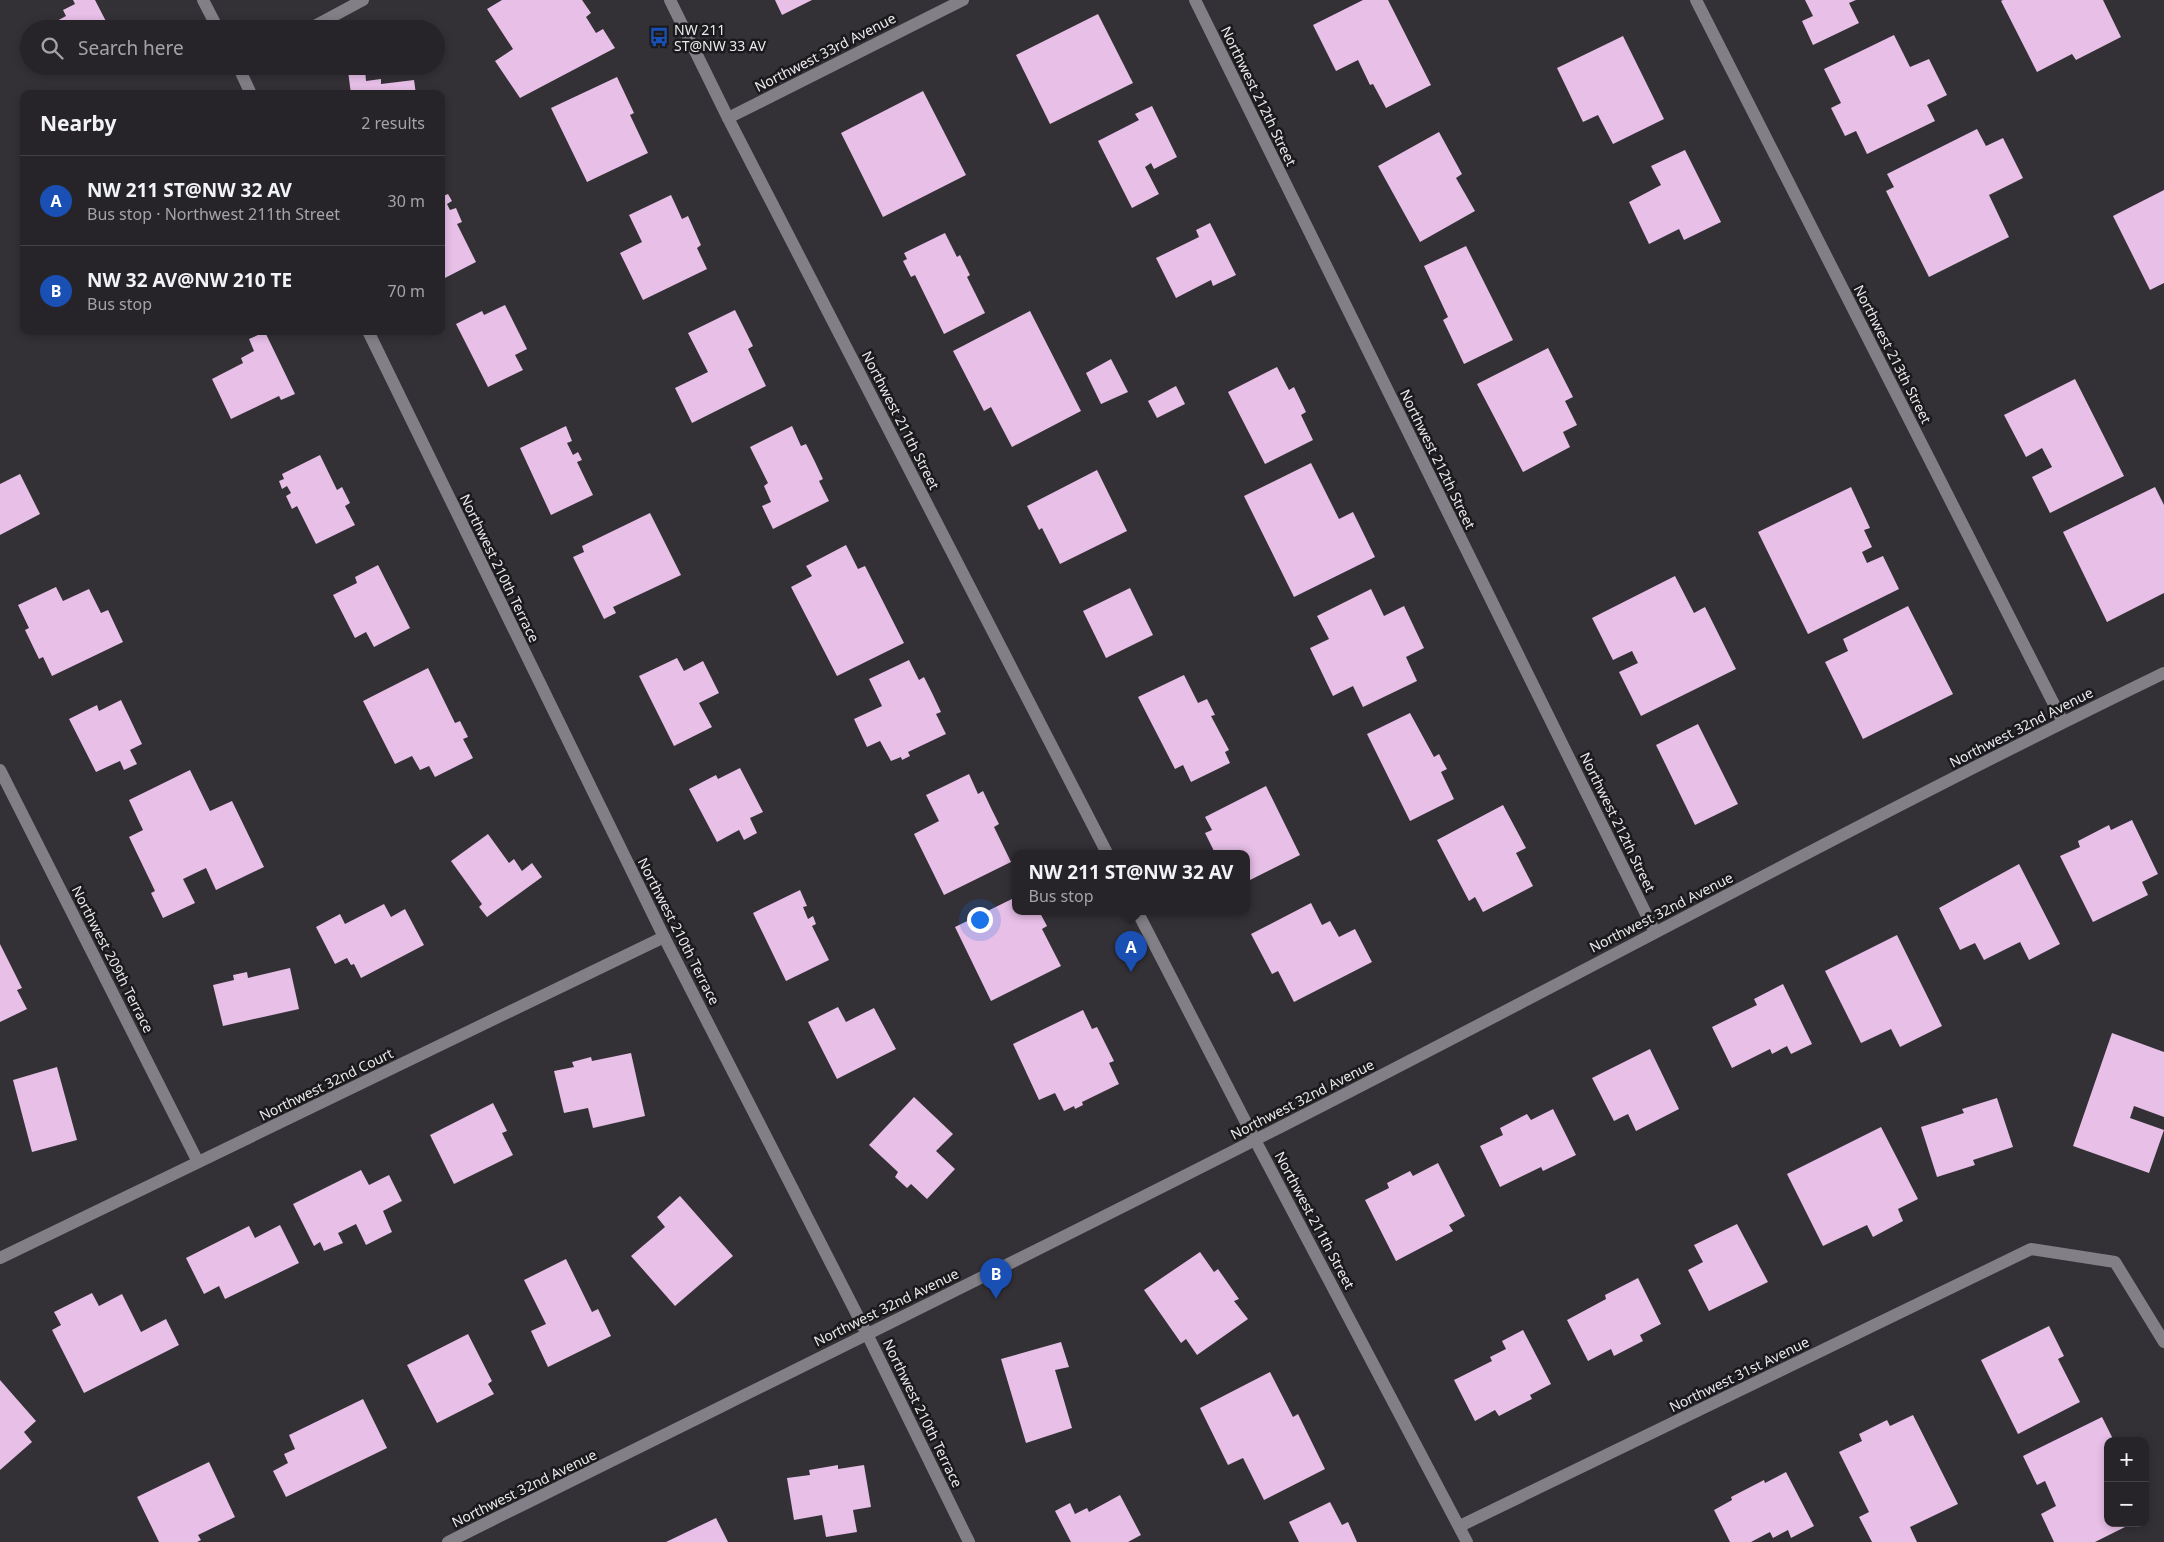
<!DOCTYPE html>
<meta charset="utf-8">
<style>
body{margin:0;font-family:"Noto Sans",sans-serif;background:#2e2c30;color:#f1f3f6}
.controls{position:absolute;right:15px;bottom:15px;display:grid;overflow:hidden;border-radius:10px;box-shadow:0 2px 8px #0003}
.controls button{width:45px;height:45px;display:grid;place-items:center;padding:0;border:0;border-bottom:1px solid #424145;background:#262428;color:#f1f3f6;font:25px sans-serif}
.you{position:absolute;left:979px;top:919px;width:18px;height:18px;margin:-12px;border:4px solid #fff;border-radius:50%;background:#1a73e8;box-shadow:0 0 0 8px #1a73e833}
.badge{display:grid;place-items:center;width:32px;height:32px;border-radius:50%;background:#adaffb;color:#fff;font-size:16px;font-weight:700}
.pin{position:absolute;translate:-50% -41px;filter:drop-shadow(0 1px 2px #0008)}
.pin::after{content:'';position:absolute;top:26px;width:18px;height:15px;background:inherit;clip-path:polygon(0 0,100% 0,50% 100%)}
.popup{position:absolute;left:1012px;top:850px;width:238px;height:65px;box-sizing:border-box;display:grid;place-content:center;border-radius:10px;background:#262428;filter:drop-shadow(0 1px 4px #0005);font-size:16px;white-space:nowrap;color:#a4a4a8}
.popup b{font-size:19px;color:#f1f3f6}
.popup::after{content:'';position:absolute;left:50%;top:100%;margin-left:-10px;border:10px solid transparent;border-top-color:#262428}
.list{margin:0;padding:0;list-style:none}
h2{display:flex;justify-content:space-between;align-items:center;height:65px;margin:0;padding:0 20px;font-size:21px}
h2 small{font-size:16px;font-weight:400;color:#a4a4a8}
.list li{display:grid;grid-template-columns:32px 1fr auto;gap:15px;align-items:center;box-sizing:border-box;height:90px;padding:0 20px;border-top:1px solid #424145}
.list b{display:block;font-size:19px;white-space:nowrap}
.list p{margin:0;font-size:16px;white-space:nowrap;color:#a4a4a8}
.list em{font-size:16px;font-style:normal;color:#a4a4a8}
.icon{flex:none;width:28px;height:28px;fill:none;stroke:currentColor;stroke-width:2;stroke-linecap:round;stroke-linejoin:round}
.map{position:relative;flex:none;width:2164px;height:1542px;overflow:hidden}
.search{position:absolute;background:#262428;box-shadow:0 2px 8px #0003;left:20px;top:20px;width:425px;height:55px;display:flex;align-items:center;gap:12px;box-sizing:border-box;padding:0 18px;border-radius:28px;color:#a4a4a8;font-size:19px}
.panel{position:absolute;background:#262428;box-shadow:0 2px 8px #0003;left:20px;top:90px;width:425px;height:245px;border-radius:10px}
.map>svg:first-child{display:block}
.building{fill:#e7bfe7}
.lines{fill:none;stroke-linecap:round;stroke-linejoin:round}
.minor{stroke:#827f86;stroke-width:12}
.labels{text-anchor:middle;dominant-baseline:central;stroke-width:5;stroke-linejoin:round;paint-order:stroke}
.poi-label{font-size:14px;fill:#ebe9ed;stroke:#1a191b;text-anchor:start}
.street-label{font-size:14px;fill:#ebe9ed;stroke:#1a191b}
</style>
<div class="map">
<svg width="2164" height="1542" viewBox="0 0 2164 1542">
<rect width="100%" height="100%" fill="#333036"/>
<!-- building -->
<g class="building">
<path d="M73,0H95L110,29H42L66,16L63,10L75,4Z"/>
<path d="M502,0H582L591,13L586,17L596,33L603,29L615,48L520,98L495,61L513,49L487,9Z"/>
<path d="M775,0H812L782,15Z"/>
<path d="M1363,0H1388L1431,85L1386,108L1373,84L1370,85L1358,60L1336,71L1313,25Z"/>
<path d="M1805,0H1856L1849,3L1859,23L1813,45L1802,21L1813,16Z"/>
<path d="M2003,0H2103L2121,37L2076,60L2072,54L2037,72L2001,1Z"/>
<path d="M1098,14L1133,83L1050,124L1016,55Z"/>
<path d="M1894,35L1910,67L1929,59L1947,95L1927,105L1935,121L1867,154L1856,131L1845,136L1831,108L1841,103L1824,69Z"/>
<path d="M1623,36L1664,119L1613,144L1598,115L1583,122L1557,68Z"/>
<path d="M365,69L366,81L381,79V84L414,80L416,94H351L348,71Z"/>
<path d="M617,77L634,113L630,115L648,153L587,182L551,108Z"/>
<path d="M923,91L966,175L883,217L841,133Z"/>
<path d="M1152,106L1177,157L1154,169L1151,163L1145,167L1159,194L1132,208L1098,141L1139,120L1135,114Z"/>
<path d="M1977,129L1986,146L2003,138L2023,178L1989,195L2009,237L1929,277L1886,191L1894,187L1887,174Z"/>
<path d="M1439,132L1462,174L1456,178L1475,211L1420,242L1378,166Z"/>
<path d="M1685,150L1721,222L1684,240L1679,229L1649,244L1629,202L1661,185L1651,166Z"/>
<path d="M2164,190V283L2150,290L2113,216Z"/>
<path d="M441,193L443,196L448,194L452,201L447,204L450,210L456,208L462,222L457,224L476,262L441,280Z"/>
<path d="M671,195L682,219L688,216L701,245L697,248L707,269L643,300L620,253L642,242L629,215Z"/>
<path d="M1210,223L1236,275L1213,286L1211,280L1176,298L1156,258L1199,237L1196,230Z"/>
<path d="M945,233L957,257L960,255L970,275L967,277L985,313L944,334L915,275L911,277L903,261L907,259L904,253Z"/>
<path d="M1466,246L1513,340L1464,364L1443,320L1448,317L1424,266Z"/>
<path d="M505,305L527,349L515,355L523,370L488,387L456,324L482,311L484,315Z"/>
<path d="M735,310L753,346L748,349L766,386L692,423L675,388L708,372L688,333Z"/>
<path d="M1030,311L1081,411L1012,447L991,407L984,411L953,351Z"/>
<path d="M265,332L295,394L281,400L279,396L231,419L212,379L243,363L241,358L254,351L249,339Z"/>
<path d="M1548,348L1573,397L1565,401L1577,425L1563,432L1570,447L1523,472L1477,384Z"/>
<path d="M1111,359L1128,392L1101,404L1086,373Z"/>
<path d="M1277,367L1289,390L1294,387L1306,412L1301,415L1313,440L1265,464L1228,392Z"/>
<path d="M2075,379L2124,476L2050,513L2032,477L2052,467L2042,448L2026,457L2004,415Z"/>
<path d="M1176,386L1185,404L1157,418L1148,401Z"/>
<path d="M566,426L572,441L567,443L573,455L578,452L582,460L577,462L593,495L551,515L520,448Z"/>
<path d="M792,426L801,446L806,444L815,462L823,479L819,481L829,501L773,529L762,506L771,502L764,486L768,483L750,447Z"/>
<path d="M320,455L337,490L342,487L350,503L345,506L355,525L316,544L297,506L292,509L286,496L291,493L287,486L282,489L279,481L284,479L282,474Z"/>
<path d="M1311,463L1339,519L1353,512L1375,557L1294,597L1244,496Z"/>
<path d="M1097,470L1127,531L1060,564L1042,528L1039,530L1027,506Z"/>
<path d="M20,474L40,514L0,535V484Z"/>
<path d="M1851,487L1870,528L1864,530L1872,547L1862,552L1867,563L1883,556L1899,589L1808,634L1758,532Z"/>
<path d="M2155,487L2164,505V593L2107,622L2063,532Z"/>
<path d="M650,513L681,575L613,607L616,613L604,619L573,557L584,552L582,546Z"/>
<path d="M846,545L858,569L865,566L904,643L837,676L791,587L812,576L806,566Z"/>
<path d="M378,565L410,628L374,647L366,632L355,638L333,595L357,583L355,577Z"/>
<path d="M1675,576L1694,613L1705,607L1736,669L1641,716L1619,672L1638,663L1632,651L1613,660L1592,618Z"/>
<path d="M56,587L63,601L89,589L101,613L108,610L123,642L52,676L43,657L39,659L25,630L29,628L18,605Z"/>
<path d="M1130,588L1153,635L1106,658L1083,611Z"/>
<path d="M1371,589L1384,616L1404,606L1424,648L1406,657L1417,681L1363,707L1353,686L1333,696L1310,648L1329,639L1317,616Z"/>
<path d="M1908,606L1953,694L1863,739L1825,662L1848,651L1843,639Z"/>
<path d="M677,658L684,671L703,661L719,693L699,703L712,727L674,746L639,676Z"/>
<path d="M909,660L919,680L924,677L933,695L941,712L936,714L946,734L908,752L910,756L902,760L901,757L891,761L880,741L867,747L854,719L882,706L869,679Z"/>
<path d="M428,668L455,723L460,721L468,737L463,739L473,758L435,777L429,766L420,770L412,756L395,764L363,701Z"/>
<path d="M1184,675L1198,703L1207,699L1215,715L1211,716L1229,750L1225,752L1230,763L1191,782L1183,765L1175,769L1138,697Z"/>
<path d="M121,700L142,744L130,750L137,764L124,770L120,761L96,772L69,719L97,705L99,711Z"/>
<path d="M1410,713L1434,757L1439,754L1443,762L1447,769L1441,772L1454,799L1410,821L1367,734Z"/>
<path d="M1698,724L1738,804L1695,825L1656,745Z"/>
<path d="M740,768L763,812L750,818L757,833L744,840L739,830L717,842L689,789L716,775L718,779Z"/>
<path d="M190,770L210,811L232,801L264,867L216,890L206,868L183,879L195,903L163,918L151,893L155,891L129,837L143,830L129,800Z"/>
<path d="M969,774L978,794L983,791L991,808L999,824L994,827L1011,862L944,895L914,834L939,821L926,795Z"/>
<path d="M1266,786L1300,855L1246,882V853H1215L1205,833L1212,830L1205,817Z"/>
<path d="M1503,805L1526,848L1516,853L1533,886L1483,912L1475,897L1469,901L1437,840Z"/>
<path d="M2132,820L2158,874L2142,882L2148,895L2093,922L2060,856L2080,847L2078,841L2109,825L2111,830Z"/>
<path d="M488,834L509,863L514,859L522,871L532,863L542,877L487,917L479,907L482,904L451,861Z"/>
<path d="M2019,864L2060,944L2029,960L2020,942L1984,960L1975,943L1960,950L1939,908Z"/>
<path d="M800,890L807,906L803,907L808,919L813,916L816,924L812,926L829,960L786,981L753,913Z"/>
<path d="M1016,897V911H1039L1047,926L1042,929L1061,966L991,1001L955,927Z"/>
<path d="M1311,903L1322,925L1330,921L1339,937L1355,929L1372,962L1294,1002L1278,971L1272,974L1251,934Z"/>
<path d="M384,904L391,917L405,909L424,945L361,978L354,964L351,965L347,958L335,964L316,927L340,914L345,924Z"/>
<path d="M1897,935L1942,1026L1900,1047L1891,1029L1861,1043L1825,971Z"/>
<path d="M0,944L22,988L17,990L27,1009L0,1022Z"/>
<path d="M290,968L299,1009L223,1026L213,985L234,980L233,975L247,972L248,978Z"/>
<path d="M1783,984L1812,1044L1791,1054L1787,1046L1772,1054L1770,1049L1732,1068L1712,1027L1757,1005L1754,999Z"/>
<path d="M838,1007L846,1022L874,1008L896,1049L837,1079L808,1022Z"/>
<path d="M1083,1010L1092,1029L1097,1027L1114,1061L1109,1063L1119,1084L1082,1102L1083,1105L1075,1109L1074,1106L1064,1111L1055,1093L1039,1100L1013,1044Z"/>
<path d="M2112,1033L2164,1052V1117L2134,1106L2130,1118L2164,1130L2149,1173L2073,1146Z"/>
<path d="M1650,1049L1679,1109L1636,1131L1628,1114L1614,1121L1592,1078Z"/>
<path d="M631,1053L645,1116L593,1128L588,1108L564,1113L554,1071L574,1067L572,1062L591,1057L592,1061Z"/>
<path d="M57,1067L77,1140L32,1152L13,1080Z"/>
<path d="M914,1097L953,1134L936,1151L955,1169L927,1199L911,1184L907,1188L895,1177L898,1172L869,1145Z"/>
<path d="M1997,1098L2013,1147L1973,1160L1975,1165L1937,1177L1921,1127L1964,1113L1962,1109Z"/>
<path d="M493,1103L507,1131L502,1133L513,1155L454,1184L430,1135Z"/>
<path d="M1553,1109L1576,1155L1543,1171L1541,1167L1500,1187L1480,1146L1503,1135L1500,1128L1527,1114L1531,1120Z"/>
<path d="M1881,1127L1918,1199L1898,1209L1903,1221L1873,1237L1867,1225L1823,1246L1787,1174Z"/>
<path d="M1438,1163L1465,1216L1449,1225L1453,1231L1396,1261L1365,1200L1389,1188L1387,1183L1410,1171L1413,1176Z"/>
<path d="M361,1170L369,1185L389,1175L402,1201L383,1211L392,1232L366,1245L356,1224L338,1233L343,1243L324,1251L320,1242L314,1246L293,1204Z"/>
<path d="M680,1196L733,1256L675,1306L631,1256L665,1227L657,1217Z"/>
<path d="M1737,1224L1768,1282L1709,1311L1688,1270L1703,1262L1694,1245Z"/>
<path d="M280,1225L299,1263L225,1299L219,1286L204,1294L186,1258L249,1226L255,1238Z"/>
<path d="M1200,1252L1214,1272L1218,1269L1239,1299L1234,1301L1248,1319L1197,1355L1186,1339L1181,1343L1144,1290Z"/>
<path d="M566,1259L592,1312L598,1309L611,1336L548,1367L531,1331L546,1324L524,1280Z"/>
<path d="M1638,1278L1661,1324L1640,1335L1643,1341L1614,1356L1611,1349L1588,1361L1567,1320L1606,1299L1605,1295Z"/>
<path d="M92,1293L99,1306L122,1294L141,1332L166,1319L179,1345L84,1393L52,1330L61,1325L54,1312Z"/>
<path d="M2049,1326L2064,1356L2058,1359L2080,1402L2018,1434L1981,1360Z"/>
<path d="M1523,1330L1551,1384L1530,1395L1532,1399L1499,1416L1495,1410L1475,1421L1454,1380L1492,1361L1490,1357L1506,1349L1502,1341Z"/>
<path d="M468,1334L492,1381L488,1384L494,1394L437,1423L407,1365Z"/>
<path d="M1061,1342L1069,1367L1055,1370L1072,1428L1026,1443L1001,1359Z"/>
<path d="M1270,1372L1293,1417L1298,1414L1325,1469L1264,1500L1243,1458L1228,1465L1200,1408Z"/>
<path d="M0,1380L36,1421L24,1432L32,1442L0,1470Z"/>
<path d="M363,1399L387,1448L286,1497L273,1471L288,1463L284,1454L295,1449L289,1435Z"/>
<path d="M1913,1415L1958,1504L1910,1527L1917,1542H1872L1859,1517L1869,1512L1839,1452L1862,1441L1859,1434L1887,1420L1890,1426Z"/>
<path d="M2102,1417L2114,1441H2108V1523H2133L2095,1542H2054L2041,1514L2056,1506L2045,1481L2037,1485L2023,1456Z"/>
<path d="M209,1462L235,1517L198,1535L201,1540L197,1542H159L137,1497Z"/>
<path d="M838,1465V1469L864,1465L871,1507L853,1510L857,1532L826,1537L822,1515L794,1520L787,1478L810,1475L809,1470Z"/>
<path d="M1786,1472L1814,1526L1791,1538L1788,1530L1773,1538L1770,1532L1751,1542H1730L1714,1510L1732,1500L1731,1497L1764,1480L1765,1483Z"/>
<path d="M1120,1495L1141,1535L1128,1542H1071L1055,1511L1070,1503L1075,1514L1087,1508L1089,1512Z"/>
<path d="M1330,1502L1342,1525L1348,1522L1357,1542H1299L1289,1522Z"/>
<path d="M716,1518L728,1542H666Z"/>
</g>
<g class="lines">
<!-- minor -->
<g class="minor">
<path d="M203,0L218,29"/>
<path d="M670,0L728,118L1107,853"/>
<path d="M1195,0L1655,932"/>
<path d="M1696,0L2063,722"/>
<path d="M309,29L363,0"/>
<path d="M238,66L251,94"/>
<path d="M728,118L963,0"/>
<path d="M368,331L664,937L867,1334L969,1542"/>
<path d="M0,770L198,1162"/>
<path d="M1137,911L1255,1140L1467,1542"/>
<path d="M0,1258L664,937"/>
<path d="M1460,1526L2031,1249L2115,1262L2164,1342"/>
<path d="M448,1542C717,1408 986,1277 1253,1141C1558,987 1857,822 2164,673"/>
</g>
</g>
<!-- icons -->
<defs>
<symbol id="bus-bare" viewBox="-9 -9 18 18"><path d="M-5-6H5V4H4V6H2V4H-2V6H-4V4H-5ZM-3.5-4V0h7V-4ZM-3.5 1.2v1.5H-2V1.2ZM2 1.2v1.5H3.5V1.2Z" fill="#1a4fb4" stroke="#1a191b" stroke-width="2.5" paint-order="stroke"/></symbol>
</defs>
<g fill-rule="evenodd">
<use href="#bus-bare" x="645" y="23" width="28" height="28"/>
</g>
<g class="labels">
<!-- poi labels -->
<g class="poi-label">
<text x="674" y="29">NW 211<tspan x="674" dy="16">ST@NW 33 AV</tspan></text>
</g>
<!-- street labels -->
<g class="street-label">
<text transform="translate(825 52) rotate(-27)">Northwest 33rd Avenue</text>
<text transform="translate(1259 96) rotate(64)">Northwest 212th Street</text>
<text transform="translate(1893 354) rotate(63)">Northwest 213th Street</text>
<text transform="translate(901 420) rotate(63)">Northwest 211th Street</text>
<text transform="translate(1438 459) rotate(64)">Northwest 212th Street</text>
<text transform="translate(500 568) rotate(64)">Northwest 210th Terrace</text>
<text transform="translate(2021 727) rotate(-27)">Northwest 32nd Avenue</text>
<text transform="translate(1618 822) rotate(64)">Northwest 212th Street</text>
<text transform="translate(1661 912) rotate(-27)">Northwest 32nd Avenue</text>
<text transform="translate(679 931) rotate(63)">Northwest 210th Terrace</text>
<text transform="translate(113 959) rotate(63)">Northwest 209th Terrace</text>
<text transform="translate(326 1084) rotate(-26)">Northwest 32nd Court</text>
<text transform="translate(1302 1099) rotate(-27)">Northwest 32nd Avenue</text>
<text transform="translate(1315 1220) rotate(62)">Northwest 211th Street</text>
<text transform="translate(886 1307) rotate(-26)">Northwest 32nd Avenue</text>
<text transform="translate(1739 1374) rotate(-26)">Northwest 31st Avenue</text>
<text transform="translate(923 1413) rotate(64)">Northwest 210th Terrace</text>
<text transform="translate(524 1488) rotate(-26)">Northwest 32nd Avenue</text>
</g>
</g>
</svg>
<div class="controls">
<button>+</button>
<button>−</button>
</div>
<div class="you"></div>
<div class="pin badge" style="left:1131px;top:972px;background:#1a4fb4">A</div>
<div class="popup"><b>NW 211 ST@NW 32 AV</b>Bus stop</div>
<div class="pin badge" style="left:996px;top:1299px;background:#1a4fb4">B</div>
<div class="search"><svg class="icon" aria-label="search" viewBox="0 0 24 24"><circle cx="10" cy="10" r="6"/><path d="M15 15l6 6"/></svg>Search here</div>
<section class="panel">
<h2>Nearby<small>2 results</small></h2>
<ul class="list">
<li><span class="badge" style="background:#1a4fb4">A</span><div><b>NW 211 ST@NW 32 AV</b><p>Bus stop · Northwest 211th Street</p></div><em>30 m</em></li>
<li><span class="badge" style="background:#1a4fb4">B</span><div><b>NW 32 AV@NW 210 TE</b><p>Bus stop</p></div><em>70 m</em></li>
</ul>
</section>
</div>
